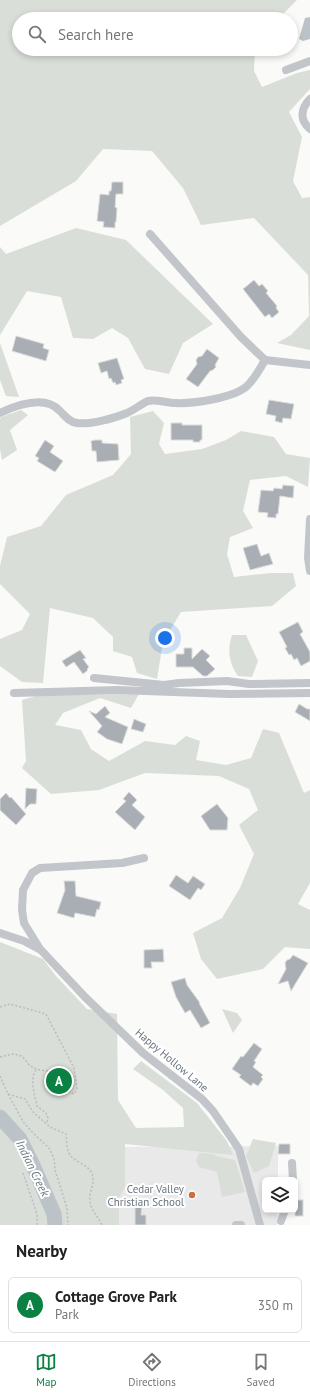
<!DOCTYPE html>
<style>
body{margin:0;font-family:"PT Sans",sans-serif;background:#f6f6f6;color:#222}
.controls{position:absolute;right:12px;bottom:12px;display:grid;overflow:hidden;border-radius:6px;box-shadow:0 2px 6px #0003}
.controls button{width:36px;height:36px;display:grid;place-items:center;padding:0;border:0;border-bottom:1px solid #e0e0e0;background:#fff;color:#222;font:20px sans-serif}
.you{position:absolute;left:165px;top:638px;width:14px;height:14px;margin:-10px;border:3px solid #fff;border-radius:50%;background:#1a73e8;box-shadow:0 0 0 6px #1a73e833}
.badge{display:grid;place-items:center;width:26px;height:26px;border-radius:50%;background:#0b8043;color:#fff;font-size:13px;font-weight:700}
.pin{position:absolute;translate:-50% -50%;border:2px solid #fff;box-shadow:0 1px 4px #0006}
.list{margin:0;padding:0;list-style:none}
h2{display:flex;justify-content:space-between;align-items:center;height:52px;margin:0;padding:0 16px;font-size:17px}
h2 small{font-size:13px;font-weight:400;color:#767676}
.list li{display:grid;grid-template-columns:26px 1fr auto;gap:12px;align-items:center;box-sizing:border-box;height:56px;margin:0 8px 8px;padding:0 8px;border:1px solid #e0e0e0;border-radius:6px}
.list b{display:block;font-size:15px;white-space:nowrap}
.list p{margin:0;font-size:13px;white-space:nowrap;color:#767676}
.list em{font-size:13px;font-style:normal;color:#767676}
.icon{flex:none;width:22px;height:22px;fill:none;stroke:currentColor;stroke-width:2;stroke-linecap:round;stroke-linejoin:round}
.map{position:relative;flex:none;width:310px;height:1225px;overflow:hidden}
.search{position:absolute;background:#fff;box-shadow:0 2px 6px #0003;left:12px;right:12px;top:12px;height:44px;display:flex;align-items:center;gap:10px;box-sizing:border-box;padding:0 14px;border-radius:22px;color:#767676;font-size:15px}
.sheet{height:116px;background:#fff}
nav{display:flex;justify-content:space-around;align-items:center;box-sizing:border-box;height:56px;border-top:1px solid #e0e0e0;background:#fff;font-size:11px;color:#767676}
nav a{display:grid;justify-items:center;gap:2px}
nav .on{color:#0b8043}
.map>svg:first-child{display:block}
.built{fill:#e8e9e8}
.green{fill:#daded8}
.water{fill:#bbc3c8}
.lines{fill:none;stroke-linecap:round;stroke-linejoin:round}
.river{stroke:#bbc3c8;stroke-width:15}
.building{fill:#a8aeb4;stroke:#dcdcda}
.path{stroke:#babdc0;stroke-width:1.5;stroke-dasharray:2 2;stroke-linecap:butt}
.minor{stroke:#c2c5c9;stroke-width:8}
.poi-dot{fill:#cd6d45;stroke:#fff;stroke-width:1.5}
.labels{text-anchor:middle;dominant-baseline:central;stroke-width:4;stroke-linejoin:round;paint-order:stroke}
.street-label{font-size:11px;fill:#68747f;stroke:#fff}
.poi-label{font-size:11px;fill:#68747f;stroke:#fff;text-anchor:end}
.water-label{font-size:12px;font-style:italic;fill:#69787f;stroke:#fff}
</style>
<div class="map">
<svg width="310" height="1225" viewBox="0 0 310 1225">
<rect width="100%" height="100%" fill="#fafaf8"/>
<!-- built -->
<path class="built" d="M278,1146V1180H265V1210H278L277,1225H119L118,1147Z"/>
<!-- green -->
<g class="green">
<path d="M0,0H297L281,16L257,19H19V49H255L254,71L262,87L297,73L310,70V89L289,112L302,137L293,181L302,198L310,197V350L277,343L291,335L309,316L308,275L254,218L201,225L183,188L152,151L103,149L76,181L0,226Z"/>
<path d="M76,228L126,240L213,324L183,343L169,374L145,369L128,338L112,328L93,339L73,338L61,297L27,291L0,335V247L6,254Z"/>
<path d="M0,343L19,397L6,396L0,380Z"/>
<path d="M21,410L28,415L10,430L17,450L2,460L0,449V419L1,417Z"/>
<path d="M153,411L164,423L159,444L165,454L202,449L226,440L241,431L274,437L286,454L310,458L308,487L286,476L250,480L243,511L253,528L230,537L227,554L234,577L271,573H293L296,586L272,606L181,612L163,642L157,679L137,673L132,657L113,651V637L93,618L50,608L43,683L22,682L0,666V639L22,630L30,614L0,584V566L7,537L41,526L66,495L113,475L131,454L130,417Z"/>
<path d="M232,635H246L258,661L252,677L238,676C229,663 227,650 232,635Z"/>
<path d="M139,694L131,708L100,698L63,713L55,725L81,730L91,749L109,761L145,741L175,745L186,736L200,741L196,760L226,765L251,758L263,729L279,733L304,793L310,790V883L298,904L310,910V949L285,947L263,969L217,979L201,959L193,933L222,918L240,888L254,854L239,825L258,810L249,789L219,776L145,773L99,790L51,794L22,768L26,761L22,700L39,695Z"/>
<path d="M0,942L43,959L56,976L87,1009L117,1014L118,1100L136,1128L184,1127L183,1108L163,1090L133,1069L141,1061L197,1103L227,1141L233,1155L125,1144V1187L119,1198V1225H0Z"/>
<path d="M222,1009L237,1013L242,1020L233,1033Z"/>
<path d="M253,1139L276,1143L269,1166L254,1173L246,1156Z"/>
<path d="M199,1153L215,1154V1156L235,1160L245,1192L222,1197L217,1172L199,1167L196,1161Z"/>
</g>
<!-- water -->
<path class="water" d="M310,17V39L303,41L299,39L305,18Z"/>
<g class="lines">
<!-- river -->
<path class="river" d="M0,1117L20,1139L32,1163L54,1214L55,1225"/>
</g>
<!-- building -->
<g class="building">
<path d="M112,182H123V194H116L115,207L117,208L116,222H115V228L103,227L104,222L97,221L100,194L109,195V191H111Z"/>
<path d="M254,280L259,286L262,284L268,291L266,293L277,306L276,308L279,312L272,318L269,314L265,317L243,289Z"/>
<path d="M16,336L44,344L43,348L49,350L46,361L12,351Z"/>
<path d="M207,349L219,358L215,365L216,367L213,370L210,371L198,387L186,379L197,364L196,360L198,357L202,356Z"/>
<path d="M117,358L124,379L121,380L122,383L116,385L115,382L113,383L111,378L109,379L107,371L101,373L98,363Z"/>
<path d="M269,400L294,404L291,419L283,418L282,423L275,421L276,416L266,414Z"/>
<path d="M171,423H182V425H202V440H200V442H193V440H171Z"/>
<path d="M45,440L54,446L50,452L63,461L55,472L37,461L39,458L35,456Z"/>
<path d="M95,440H102V443L118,444L119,460L97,462L96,451H92L91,441Z"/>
<path d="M283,485L294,486L293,498L280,496L278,514H276V518L267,517L268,513L258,512L261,490L273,491L274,488L282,489Z"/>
<path d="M257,544L261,556L269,553L273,564L250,570L243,548Z"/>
<path d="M298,622L303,632L300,634L310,652V661L301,666L297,658L294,660L291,654L289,655L285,648L287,647L279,632Z"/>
<path d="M184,648H192V659L202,649L210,656L206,660L215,669L207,676H203L193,667H176V654H184Z"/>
<path d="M80,650L86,658L83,659L89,667L87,669L88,670L83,674L74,662L66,667L62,661Z"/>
<path d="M299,704L307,709H310V721L295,712Z"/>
<path d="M105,706L110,713L105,717L128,727L122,744L107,739L97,732L102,726L89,711L96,714Z"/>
<path d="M134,719L146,724L143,732L131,729Z"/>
<path d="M26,788L37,789L36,804H30L25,809Z"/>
<path d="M129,792L137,800L132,805L145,817L135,830L115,812L126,801L123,799Z"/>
<path d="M6,793L10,798L11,797L26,814L16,825L0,810V799Z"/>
<path d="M217,804L228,818L227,830H210L201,816Z"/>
<path d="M176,875L188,883L193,876L205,884L201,890L198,888L190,900L169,886Z"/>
<path d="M64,881H75L76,896L101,902L99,910L97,909L95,917L75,913L74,918L57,913L65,890Z"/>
<path d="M163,949L164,962H151L152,968H144V950Z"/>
<path d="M293,955L308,963L291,991L288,981L278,984L286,969L285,963L287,960L290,959Z"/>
<path d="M185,978L187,985L200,1003H199L210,1023L201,1028L190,1010L185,1013L176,997L171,982Z"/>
<path d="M254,1043L262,1049L254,1061L256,1062L253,1067L263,1075L261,1077L263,1079L258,1086L253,1083L251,1086L239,1077L241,1075L232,1069L241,1056L243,1057Z"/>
<path d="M279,1144H290V1154H278Z"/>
<rect x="295" y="1200" width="8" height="16"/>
<path d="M135,1207H142L141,1215H146V1225H135Z"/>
</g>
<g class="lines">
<!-- path -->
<g class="path">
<path d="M0,1007L10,1004L46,1014L74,1068L77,1089L74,1094L58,1086L49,1071C34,1070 31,1068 22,1056L13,1054L0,1057"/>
<path d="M36,1070C29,1080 35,1095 37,1106L46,1113L48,1118L47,1123"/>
<path d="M0,1076L8,1094L25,1099L33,1112L50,1127L66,1134C67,1141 66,1149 70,1155C77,1164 92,1165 93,1178C94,1185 89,1193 90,1200C90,1210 98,1216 102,1225"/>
<path d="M8,1094L24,1123L34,1134L49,1148L54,1158L55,1170L67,1208L68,1225"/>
<path d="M23,1173L37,1214V1225"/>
</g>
<!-- minor -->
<g class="minor">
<path d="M286,70L310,61"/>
<path d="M310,99C301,108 299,120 310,129"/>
<path d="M150,234L241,337L265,360"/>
<path d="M0,413C17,405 45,395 60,411C65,416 69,422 77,423C90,425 115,418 127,413C134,410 141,404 148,401C156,399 167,403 175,403C192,404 236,398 248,385C255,378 260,369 265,360L310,365"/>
<path d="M310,519L308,558L310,571"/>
<path d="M94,678L164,685L179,683L227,681L249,684L310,683"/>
<path d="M14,693L117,690L229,694L310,693"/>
<path d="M144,858L122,863L40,868L32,873L23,890L22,910L24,923L40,949L85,997L143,1053L202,1099L213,1111L239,1149L260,1225"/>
<path d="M0,933L24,941L39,949"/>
<path d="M292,1163L293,1180"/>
<path d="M281,1221L285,1210"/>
<path d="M236,1225H241"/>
</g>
</g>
<!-- markers -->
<circle class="poi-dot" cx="192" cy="1195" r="4"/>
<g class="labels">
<!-- street labels -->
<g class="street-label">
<text transform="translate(172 1060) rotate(40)">Happy Hollow Lane</text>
</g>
<!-- poi labels -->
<g class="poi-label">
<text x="184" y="1189">Cedar Valley<tspan x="184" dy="13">Christian School</tspan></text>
</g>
<!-- water labels -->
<g class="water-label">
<text transform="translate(33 1168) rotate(64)">Indian Creek</text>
</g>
</g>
</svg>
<div class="controls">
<button><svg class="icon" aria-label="layers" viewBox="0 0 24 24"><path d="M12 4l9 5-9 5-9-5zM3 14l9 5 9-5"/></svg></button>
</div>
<div class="you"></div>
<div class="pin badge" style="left:59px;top:1081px">A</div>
<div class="search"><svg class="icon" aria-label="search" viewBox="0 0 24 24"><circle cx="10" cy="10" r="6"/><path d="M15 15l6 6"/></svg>Search here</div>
</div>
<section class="sheet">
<h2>Nearby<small></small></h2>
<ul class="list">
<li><span class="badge">A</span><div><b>Cottage Grove Park</b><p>Park</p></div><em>350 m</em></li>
</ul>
</section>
<nav>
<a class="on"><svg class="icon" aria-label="map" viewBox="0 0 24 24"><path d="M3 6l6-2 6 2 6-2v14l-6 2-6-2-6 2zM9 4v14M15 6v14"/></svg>Map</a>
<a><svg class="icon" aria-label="directions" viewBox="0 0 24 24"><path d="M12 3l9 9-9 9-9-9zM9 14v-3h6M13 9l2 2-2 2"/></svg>Directions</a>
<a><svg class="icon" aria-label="saved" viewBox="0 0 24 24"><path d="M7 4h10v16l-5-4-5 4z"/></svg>Saved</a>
</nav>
